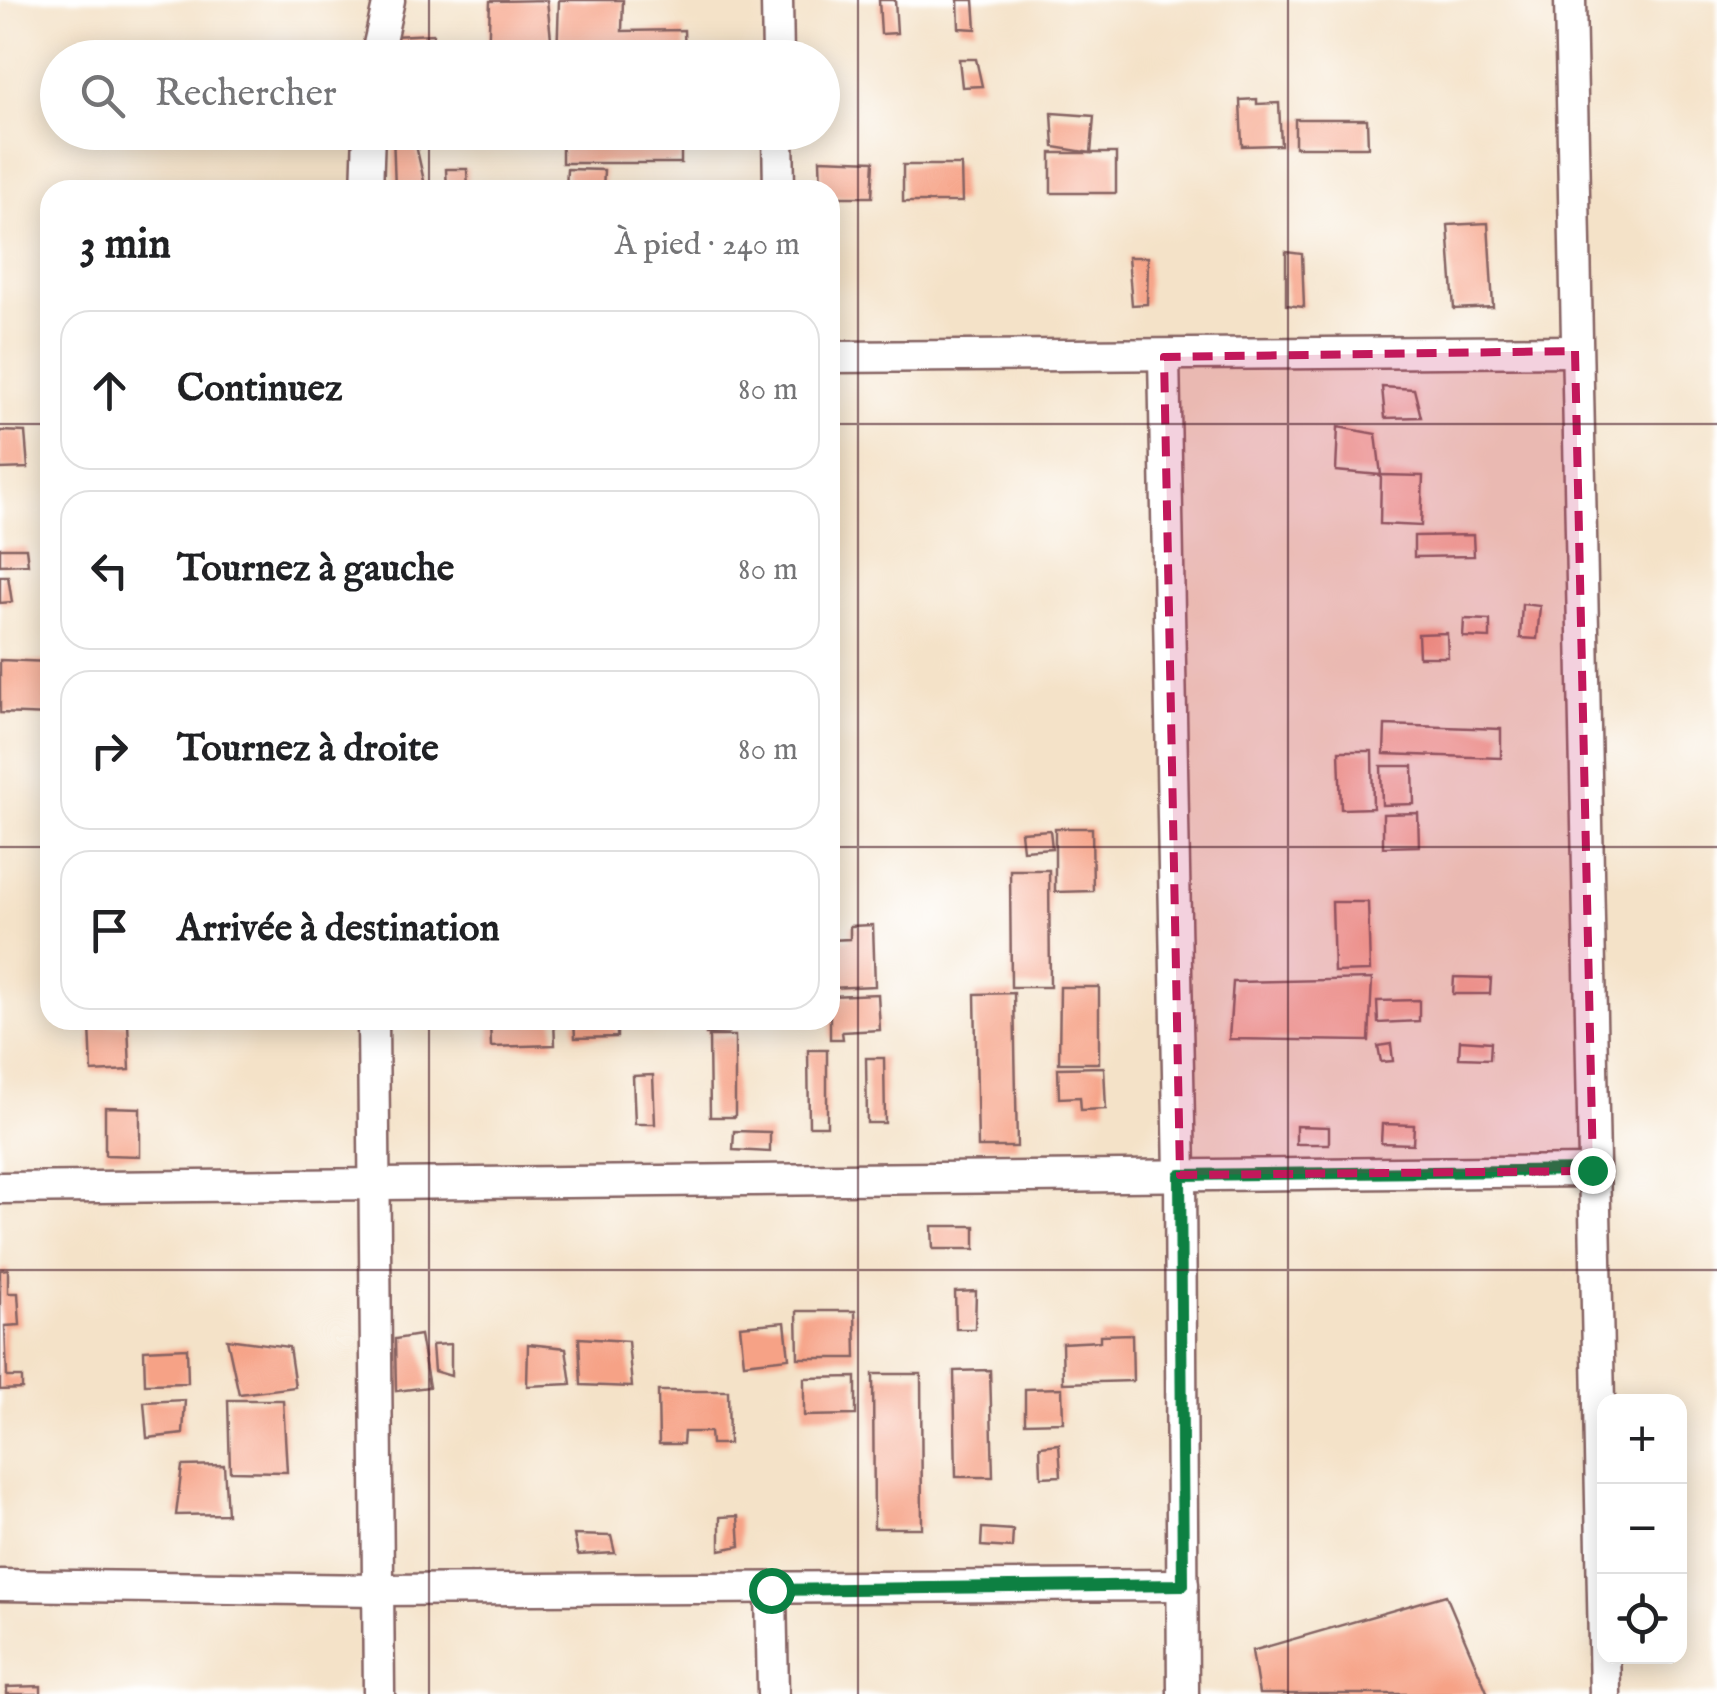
<!DOCTYPE html>
<html lang="fr">
<meta charset="utf-8">
<style>
body{margin:0;font-family:"IM FELL English",serif;background:#f6f6f6;color:#202124}
.controls{position:absolute;right:30px;bottom:30px;display:grid;overflow:hidden;border-radius:20px;box-shadow:0 5px 25px #0003}
.controls button{width:90px;height:90px;display:grid;place-items:center;padding:0;border:0;border-bottom:2px solid #e0e0e0;background:#fff;color:#202124;font:50px sans-serif}
.stop{position:absolute;width:30px;height:30px;margin:-22px;border:8px solid #0b8043;border-radius:50%;background:#fff}
.stop.end{background:#0b8043;border-color:#fff;box-shadow:0 2px 10px #0008}
.list{margin:0;padding:0;list-style:none}
h2{display:flex;justify-content:space-between;align-items:center;height:130px;margin:0;padding:0 40px;font-size:42px}
h2 small{font-size:32px;font-weight:400;color:#757577}
.list li{display:grid;grid-template-columns:65px 1fr auto;gap:30px;align-items:center;box-sizing:border-box;height:160px;margin:0 20px 20px;padding:0 20px;border:2px solid #e0e0e0;border-radius:30px}
.list b{display:block;font-size:38px;white-space:nowrap}
.list em{font-size:32px;font-style:normal;color:#757577}
.icon{flex:none;width:55px;height:55px;fill:none;stroke:currentColor;stroke-width:2;stroke-linecap:round;stroke-linejoin:round}
.map{position:relative;flex:none;width:1717px;height:1694px;overflow:hidden}
.search{position:absolute;background:#fff;box-shadow:0 5px 25px #0003;left:40px;top:40px;width:800px;height:110px;display:flex;align-items:center;gap:25px;box-sizing:border-box;padding:0 35px;border-radius:55px;color:#757577;font-size:38px}
.panel{position:absolute;background:#fff;box-shadow:0 5px 25px #0003;left:40px;top:180px;width:800px;height:850px;border-radius:30px}
.map>svg:first-child{display:block}
.building{fill:#f6a286}
.lines{fill:none;stroke-linecap:round;stroke-linejoin:round}
.minor-casing{stroke:#866362;stroke-width:35}
.minor{stroke:#fff;stroke-width:30}
.route{stroke:#0b8043;stroke-width:12}
.marked{fill:#c2185b;fill-opacity:0.2;stroke:#c2185b;stroke-width:8;stroke-dasharray:20 12;stroke-linejoin:round}
.grid{fill:none;stroke:#4a1f2b;stroke-width:2.5;stroke-opacity:0.55}
</style>
<div class="map">
<svg width="1717" height="1694" viewBox="0 0 1717 1694">
<rect width="100%" height="100%" fill="#fff"/>
<filter id="ink" filterUnits="userSpaceOnUse"><feTurbulence type="fractalNoise" baseFrequency=".01" numOctaves="2"/><feDisplacementMap in="SourceGraphic" scale="20" xChannelSelector="R" yChannelSelector="G"/><feConvolveMatrix kernelMatrix="1 2 1 2 8 2 1 2 1" color-interpolation-filters="sRGB"/></filter>
<filter id="wash" filterUnits="userSpaceOnUse"><feTurbulence type="fractalNoise" baseFrequency=".0048" numOctaves="4" result="noise"/><feDisplacementMap in="SourceGraphic" scale="40" xChannelSelector="R" yChannelSelector="G"/><feGaussianBlur stdDeviation="2.25" result="paint"/><feColorMatrix in="noise" values="0 0 0 0 0 0 0 0 0 0 0 0 0 0 0 0 0 1.4 0 .05"/><feComposite in="paint" operator="in"/></filter>
<g filter="url(#wash)">
<rect width="100%" height="100%" fill="#f4e2c8"/>
<g id="blocks">
<!-- building -->
<g class="building">
<path d="M547,0L553,58H488L490,1Z"/>
<path d="M559,0H623L622,31L684,30L685,58H557Z"/>
<path d="M879,0H895L897,33L881,34Z"/>
<path d="M958,0H974L976,29L959,28Z"/>
<path d="M433,34L434,58H394L393,36Z"/>
<path d="M959,59H976L982,86L962,87Z"/>
<path d="M1257,99V104L1279,103L1281,145L1242,146L1240,100Z"/>
<path d="M1052,113L1094,116L1091,153L1054,147Z"/>
<path d="M1295,119H1367L1368,147H1295Z"/>
<path d="M393,132H413L426,190H395Z"/>
<rect x="562" y="132" width="119" height="31"/>
<rect x="1051" y="153" width="65" height="40"/>
<path d="M820,159L874,161L872,197H830V190H821Z"/>
<path d="M903,165H961L962,202H903Z"/>
<path d="M446,169H467L468,189L447,190Z"/>
<path d="M567,169L604,170L603,190H566Z"/>
<path d="M1488,223L1493,307L1454,309L1448,225Z"/>
<path d="M1286,252L1302,254L1304,307L1286,305Z"/>
<path d="M1128,257H1148L1147,304L1132,305Z"/>
<path d="M1382,387L1414,389L1421,417L1385,418Z"/>
<path d="M1338,427L1376,434L1381,475L1336,471Z"/>
<path d="M0,431L25,432L28,468L0,469Z"/>
<path d="M1381,475L1423,476L1421,526L1380,524Z"/>
<path d="M1473,535L1474,556L1414,557V536Z"/>
<path d="M0,548H26L28,564L0,565Z"/>
<path d="M0,576H8L12,602L0,603Z"/>
<path d="M1522,604L1540,606L1537,639L1520,638Z"/>
<path d="M1464,619L1490,620V638L1463,637Z"/>
<path d="M1447,633L1448,657H1419L1418,634Z"/>
<path d="M0,660L50,662V715L0,713Z"/>
<path d="M1385,725L1501,729V758L1384,754Z"/>
<path d="M1339,751H1372L1373,808L1341,809Z"/>
<path d="M1381,766H1413L1414,804L1382,805Z"/>
<path d="M1418,813L1419,846L1383,847V814Z"/>
<path d="M1055,828H1092L1093,891L1055,892Z"/>
<path d="M1050,830L1052,848L1023,850L1021,832Z"/>
<path d="M1010,870H1049L1050,987H1011Z"/>
<path d="M1332,902H1368L1370,971L1334,972Z"/>
<path d="M873,925L875,986L830,988V940L850,939V926Z"/>
<path d="M1454,977L1491,978L1490,994H1453Z"/>
<path d="M1372,979L1369,1041L1229,1039L1233,982Z"/>
<path d="M1060,987H1099V1063H1059Z"/>
<path d="M1014,993L1017,1147H978L975,994Z"/>
<path d="M878,994L880,1030L842,1032L843,1039H830V996Z"/>
<path d="M1419,1000V1021L1378,1023L1377,1001Z"/>
<path d="M490,1020H554L555,1045L491,1047Z"/>
<path d="M574,1020H617V1037L575,1038Z"/>
<path d="M705,1020H727L728,1033L706,1034Z"/>
<path d="M128,1023L130,1070L92,1072L90,1025Z"/>
<path d="M709,1036H735V1117H710Z"/>
<path d="M1460,1040L1491,1042L1490,1059L1459,1058Z"/>
<path d="M1391,1044L1393,1061L1381,1062L1378,1046Z"/>
<path d="M808,1050H827V1126H809Z"/>
<path d="M866,1058H884L885,1123H867Z"/>
<path d="M1104,1067L1106,1109L1081,1110L1080,1097L1059,1098L1058,1068Z"/>
<path d="M653,1075L655,1124H635L633,1076Z"/>
<path d="M105,1107L140,1108V1156L105,1155Z"/>
<path d="M1382,1124L1414,1125L1413,1144L1381,1143Z"/>
<path d="M1296,1126L1329,1127V1144H1296Z"/>
<path d="M734,1131L770,1132V1152L733,1150Z"/>
<path d="M932,1226H975V1249H933Z"/>
<path d="M8,1269V1293H18L20,1325L5,1326L7,1377H22V1389L0,1390V1270Z"/>
<path d="M976,1291L975,1329H956L955,1292Z"/>
<path d="M797,1311H855L856,1358H798Z"/>
<path d="M785,1322L789,1358L744,1363L740,1326Z"/>
<path d="M1132,1334L1133,1381L1063,1383L1062,1343L1100,1341V1335Z"/>
<path d="M420,1335L429,1387L396,1391L395,1339Z"/>
<path d="M579,1338L628,1341L632,1387L581,1385Z"/>
<path d="M227,1339L289,1347L295,1387L239,1394Z"/>
<path d="M451,1344V1376L434,1371L432,1345Z"/>
<path d="M528,1344L566,1348L571,1384L527,1386Z"/>
<path d="M187,1348L188,1383L145,1384L144,1350Z"/>
<path d="M990,1370L993,1477H956L954,1371Z"/>
<path d="M873,1374H921L922,1528H874Z"/>
<path d="M856,1377V1415L804,1416V1378Z"/>
<path d="M1062,1388L1063,1422L1025,1423V1389Z"/>
<path d="M658,1391H728L729,1444H711L710,1432H684L683,1444H659Z"/>
<path d="M185,1400L183,1434L147,1438L144,1402Z"/>
<path d="M228,1400H283L287,1472L230,1471Z"/>
<path d="M1059,1444L1061,1476L1041,1477L1040,1446Z"/>
<path d="M224,1465L227,1514L176,1515L182,1466Z"/>
<path d="M738,1516L740,1546L720,1550V1517Z"/>
<path d="M982,1528L1013,1530L1012,1548L981,1546Z"/>
<path d="M574,1535L611,1536L615,1553L578,1555Z"/>
<path d="M1446,1595L1488,1694H1259L1252,1651Z"/>
<path d="M41,1686V1694H7V1687Z"/>
</g>
</g>
</g>
<g filter="url(#ink)">
<use href="#blocks" fill-opacity="0" stroke="#866362" stroke-width="2.5"/>
<g class="lines">
<defs>
<g id="minor">
<path d="M777,0L778,58"/>
<path d="M1570,0L1605,1694"/>
<path d="M376,58L389,0"/>
<path d="M778,132L779,190"/>
<path d="M367,190L369,132"/>
<path d="M830,357L1575,351"/>
<path d="M1164,357L1180,1175L1183,1694"/>
<path d="M373,1020L379,1694"/>
<path d="M0,1188L1593,1171"/>
<path d="M0,1585L378,1590L1183,1585"/>
<path d="M771,1590L773,1694"/>
</g>
</defs>
<!-- minor casing -->
<use href="#minor" class="minor-casing"/>
<!-- minor -->
<use href="#minor" class="minor"/>
</g>
</g>
<g class="lines" filter="url(#ink)">
<!-- route -->
<path class="route" d="M771,1590L1183,1585L1180,1175L1592,1170"/>
</g>
<!-- marked area -->
<path class="marked" d="M1575,351L1593,1171L1180,1175L1164,357Z"/>
<!-- grid -->
<path class="grid" d="M429,0V58M858,0V1694M1288,0V1694M429,132V190M0,424H50M830,424H1717M0,847H50M830,847H1717M429,1020V1694M0,1270H1717"/>
</svg>
<div class="controls">
<button>+</button>
<button>−</button>
<button><svg class="icon" aria-label="locate" viewBox="0 0 24 24"><circle cx="12" cy="12" r="6"/><path d="M12 2v4M12 18v4M2 12h4M18 12h4"/></svg></button>
</div>
<div class="stop" style="left:771px;top:1590px"></div>
<div class="stop end" style="left:1592px;top:1170px"></div>
<div class="search"><svg class="icon" aria-label="search" viewBox="0 0 24 24"><circle cx="10" cy="10" r="6"/><path d="M15 15l6 6"/></svg>Rechercher</div>
<section class="panel">
<h2>3 min<small>À pied · 240 m</small></h2>
<ul class="list">
<li><svg class="icon" aria-label="ahead" viewBox="0 0 24 24"><path d="M12 20V5M6 11l6-6 6 6"/></svg><div><b>Continuez</b></div><em>80 m</em></li>
<li><svg class="icon" aria-label="left" viewBox="0 0 24 24"><path d="M17 20v-9H6M10 6l-5 5 5 5"/></svg><div><b>Tournez à gauche</b></div><em>80 m</em></li>
<li><svg class="icon" aria-label="right" viewBox="0 0 24 24"><path d="M7 20v-9h11M14 6l5 5-5 5"/></svg><div><b>Tournez à droite</b></div><em>80 m</em></li>
<li><svg class="icon" aria-label="arrive" viewBox="0 0 24 24"><path d="M6 21V4h12l-3 4 3 4H6"/></svg><div><b>Arrivée à destination</b></div></li>
</ul>
</section>
</div>
